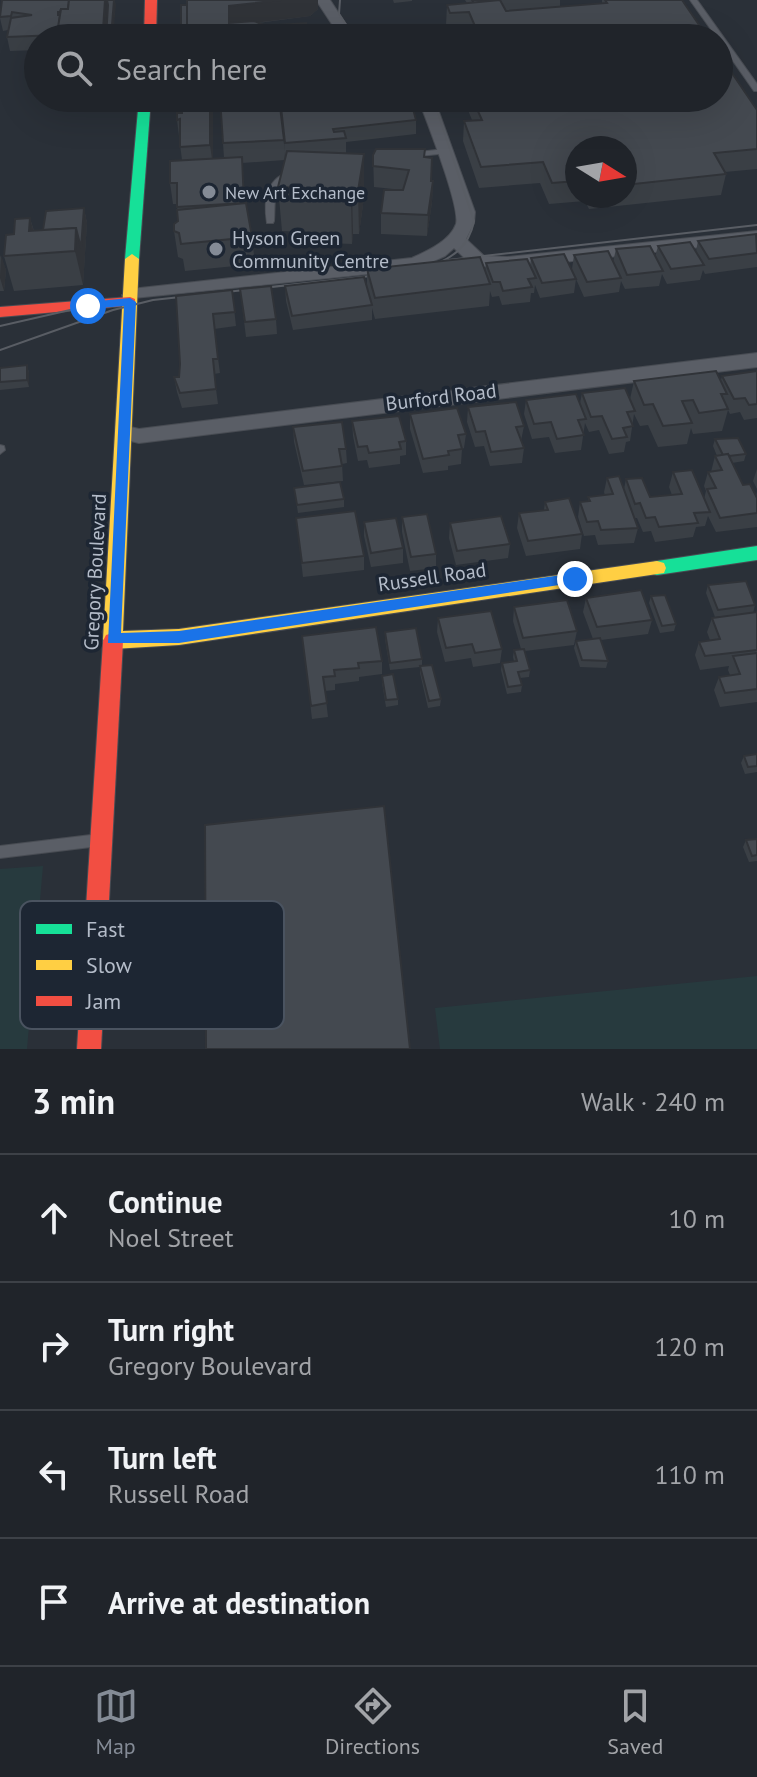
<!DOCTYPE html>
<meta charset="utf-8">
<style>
body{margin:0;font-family:"PT Sans",sans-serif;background:#282c32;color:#f1f3f6}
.compass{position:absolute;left:565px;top:136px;width:72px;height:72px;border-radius:50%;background:#20242a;box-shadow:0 8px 32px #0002;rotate:101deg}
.stop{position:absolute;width:24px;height:24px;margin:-18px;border:6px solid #1a73e8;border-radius:50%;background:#fff}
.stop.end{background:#1a73e8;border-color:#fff;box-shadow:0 2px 8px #0008}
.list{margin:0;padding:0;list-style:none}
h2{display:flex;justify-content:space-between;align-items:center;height:104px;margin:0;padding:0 32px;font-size:34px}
h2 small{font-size:26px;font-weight:400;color:#a2a4a8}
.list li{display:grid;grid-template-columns:52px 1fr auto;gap:24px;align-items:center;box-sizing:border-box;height:128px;padding:0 32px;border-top:2px solid #3d4147}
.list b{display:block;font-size:30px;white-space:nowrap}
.list p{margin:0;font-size:26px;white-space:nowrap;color:#a2a4a8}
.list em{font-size:26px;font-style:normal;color:#a2a4a8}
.icon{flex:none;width:44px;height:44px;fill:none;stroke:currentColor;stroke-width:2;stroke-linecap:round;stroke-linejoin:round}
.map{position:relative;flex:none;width:757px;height:1049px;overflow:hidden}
.search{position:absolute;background:#20242a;box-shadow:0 8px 32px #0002;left:24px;right:24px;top:24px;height:88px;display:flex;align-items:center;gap:20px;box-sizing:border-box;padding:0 28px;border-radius:44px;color:#a2a4a8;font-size:30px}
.sheet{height:616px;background:#20242a}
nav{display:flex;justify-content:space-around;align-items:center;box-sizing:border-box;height:112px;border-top:2px solid #3d4147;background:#20242a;font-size:22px;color:#a2a4a8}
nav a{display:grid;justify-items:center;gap:4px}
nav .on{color:#848b96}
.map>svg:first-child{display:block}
.green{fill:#273a3e}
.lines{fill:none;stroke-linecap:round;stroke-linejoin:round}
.lane-casing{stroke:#484c53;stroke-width:2}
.street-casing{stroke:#484c53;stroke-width:2}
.fast-casing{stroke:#484c53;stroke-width:2}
.slow-casing{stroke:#484c53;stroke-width:2}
.jam-casing{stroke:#484c53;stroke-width:2}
.lane{fill:#5a5e66;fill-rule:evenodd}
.street{fill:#5a5e66;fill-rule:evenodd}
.fast{fill:#16e098;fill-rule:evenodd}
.slow{fill:#ffcf43;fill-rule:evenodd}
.jam{fill:#f24e42;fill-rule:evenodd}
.tram{stroke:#595d64;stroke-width:2}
.wall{fill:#3a3f45;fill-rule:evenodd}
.shaded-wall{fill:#303338}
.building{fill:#444950;stroke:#303338;stroke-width:2}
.route{fill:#1a73e8}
.poi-dot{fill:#848b96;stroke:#1d2633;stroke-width:3}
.labels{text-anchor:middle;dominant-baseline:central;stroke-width:7;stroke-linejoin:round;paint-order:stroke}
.far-poi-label{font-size:18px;fill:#b4bcc9;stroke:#1d2633;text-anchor:start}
.poi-label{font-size:20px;fill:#b4bcc9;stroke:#1d2633;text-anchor:start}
.street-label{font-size:20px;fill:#b4bcc9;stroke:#1d2633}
.key{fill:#1d2633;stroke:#4a5360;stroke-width:2}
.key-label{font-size:22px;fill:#b4bcc9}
</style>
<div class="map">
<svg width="757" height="1049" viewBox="0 0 757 1049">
<rect width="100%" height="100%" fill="#2a3038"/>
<!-- green -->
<g class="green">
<path d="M43,866L27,1049H0V869Z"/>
<path d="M757,976V1049H440L435,1008Z"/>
</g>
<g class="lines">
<defs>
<g id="lane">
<path d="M690,0H697L757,84V91H754L719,41V38H717Z"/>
<path d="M445,149L449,151L448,153L410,157L406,155L410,153Z"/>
<path d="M294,170L298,172C293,175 285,177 281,182C273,192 275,209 274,221L273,223H267C263,198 267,177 294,170Z"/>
<path d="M0,445L4,446L5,450L0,454Z"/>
<path d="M91,835L96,837L98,841L96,845L91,847L0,858V846Z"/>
</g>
<g id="street">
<path d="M316,0H330L355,38H341Z"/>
<path d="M418,98H434L475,212L474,223L466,239L484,256L507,257L757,231V241L498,269L471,264L454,248L445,256L416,269L124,299L122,295L131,289L412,258C427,251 450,241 456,224C461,207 426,120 418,98Z"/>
<path d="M757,353V367L139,443L119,438L116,433L119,428L126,426L139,429Z"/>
</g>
<g id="fast">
<path d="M139,98H151L139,259L132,264L125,259Z"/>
<path d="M757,546V560L657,575L650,573L648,568L650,563L657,561Z"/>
</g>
<path id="slow" d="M132,254L139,259L123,631L179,629L657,561L664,563L666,568L664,573L179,645L113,649L106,647L103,639L125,259Z"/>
<g id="jam">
<path d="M145,0H157L156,38H144Z"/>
<path d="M130,297L135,299V305L0,317V307Z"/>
<path d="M113,633L120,635L123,641L101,1049H77L103,641L106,635Z"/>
</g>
</defs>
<!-- lane casing -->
<use href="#lane" class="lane-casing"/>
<!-- street casing -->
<use href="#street" class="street-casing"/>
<!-- fast casing -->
<use href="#fast" class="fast-casing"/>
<!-- slow casing -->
<use href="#slow" class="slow-casing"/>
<!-- jam casing -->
<use href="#jam" class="jam-casing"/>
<!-- lane -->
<use href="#lane" class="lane"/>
<!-- street -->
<use href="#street" class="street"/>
<!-- fast -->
<use href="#fast" class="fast"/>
<!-- slow -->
<use href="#slow" class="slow"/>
<!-- jam -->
<use href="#jam" class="jam"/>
<!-- tram -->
<g class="tram">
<path d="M340,0L339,14L355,38"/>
<path d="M448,260L757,225"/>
<path d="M425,268C450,260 469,248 474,221L433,98"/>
<path d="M0,326L105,302"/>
<path d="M0,350L113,310L153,300L389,274"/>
</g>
</g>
<!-- wall -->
<g class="wall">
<path d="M2,0H115L113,38H38V50L10,51L7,37L8,30L3,31L0,18Z"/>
<path d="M187,0H318V9L310,16L258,23L266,26L306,29L328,33V38H165L181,25L187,5Z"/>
<path d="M393,0H412V1L394,3Z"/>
<path d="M465,0H560V7L602,3V0H682L708,38H470L468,32L449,33L446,25L447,5L467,3Z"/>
<path d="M182,98H218V103L213,104V158H224L223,143L284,140L285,159V156L280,98L416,120V134L346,142V153H340L364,197L359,234H353L352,244L327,243V233L282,231L278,187L285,160L242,163L245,203L252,237L255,264L185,271L183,259L178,257L174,231L178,221L177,204H173L170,183L182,160L177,120L182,113Z"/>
<path d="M463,98H719L757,110V169L725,172L726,174L721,195L589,209L585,201L549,204L540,183L479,188L463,141L464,121L472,120ZM577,148H625V196H577Z"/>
<path d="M373,155L425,157L431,181H433L432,202L427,236L381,234V213L403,190L374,187Z"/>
<path d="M84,208L87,223L83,285L14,291L4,256L14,234L30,218L34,231L43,230Z"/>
<path d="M698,241L757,253V267L705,274L703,270L700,280L667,284L662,274L659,286L625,289L621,281L619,292L584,297L576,279L574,293L540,298L535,285L534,293H531L530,302L502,305L499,296L492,297L490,291L489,306L375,319L372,308V320L293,330L286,301L285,286L367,289V269L485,271L486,263L530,266L531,258L572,269L574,255L613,262L616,249L655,257L658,246L696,251Z"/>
<path d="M0,255L6,270L4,291H0Z"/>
<path d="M240,289L276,319L277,334L246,337Z"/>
<path d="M232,290L236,326L214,329L220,373L214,374L218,404L182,408L177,392L174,377H179L180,364L176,296Z"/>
<path d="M27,365L29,373V387L0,390V368Z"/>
<path d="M757,371V418L744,420L740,412L730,414L728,410L722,431L693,434L691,428L687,444L658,447L648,425L640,426L634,414L630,441L626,442L624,452L609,454L599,430L589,432L585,423L581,450L555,453L549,437L532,439L524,414L526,400L580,403L582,393L630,399L634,381L721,380L722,376Z"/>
<path d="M468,407L524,426L521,441L524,448L522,463L490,466L484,446L475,447L467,422Z"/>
<path d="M410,414L466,434L464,448L462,449L461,464L448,466V470L423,473L410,429Z"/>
<path d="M352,421L406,441V455L400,456V464L369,468L367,460L358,461L353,436Z"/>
<path d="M293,427L346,449L347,463L342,464L343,481L304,485L294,442Z"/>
<path d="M715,439L746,454L744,461L732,463L743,485L756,496L757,492V527L716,532L708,516L705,526L696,527L693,537L655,542L651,531L643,532L637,518H634L638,528L634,543L598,545L595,535L584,536L578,517L580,502L588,501V497L605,495L604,492L607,478L624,489L626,479L650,497L672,495L669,487L673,472L704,499L706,491L704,486L708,472H711L715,456H717L713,446Z"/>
<path d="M757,469V489L753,481Z"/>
<path d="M294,488L344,499V507L298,513Z"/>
<path d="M545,502L582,534L580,549L526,556L517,528L519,513L544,510Z"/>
<path d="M402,517L436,554V568L410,571L402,532Z"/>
<path d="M296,518L364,556V570L303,577Z"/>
<path d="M364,522L403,548V563L371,567L364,536Z"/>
<path d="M450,523L510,544L508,558L456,565L449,538Z"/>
<path d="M708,585L755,605L753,613L715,617L706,593Z"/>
<path d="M651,596L676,624L674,631L660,633L649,603Z"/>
<path d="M586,598L652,620L648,634L601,640L608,661L606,668L580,667L574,648L576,641L593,639L583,612Z"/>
<path d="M514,607L577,631L574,645L525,651L530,670L529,677L520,678L522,685L521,692L507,694L501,670L502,663L514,661L513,657L514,650L521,649L513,621Z"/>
<path d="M757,612V702L720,707L714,690L719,677L730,675L728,670L729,666L700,670L695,655L699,642L710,640L707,632L712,618Z"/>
<path d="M438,618L502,649L500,663L473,667L471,658L445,662L437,632Z"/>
<path d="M385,632L422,659V666L441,699L440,706L428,708L420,673V667L390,670L385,639Z"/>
<path d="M302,636L382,661V674L359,677V681L335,684V690L325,691L328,717L312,719Z"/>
<path d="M382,676L398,699V705L386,707L382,683Z"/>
<path d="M757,754V772L745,774L741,763L744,756Z"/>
<path d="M757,839V861L749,862L743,847L746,840Z"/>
</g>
<!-- shaded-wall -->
<g class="shaded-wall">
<path d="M105,0H107L109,12L107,38H104L103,30Z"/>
<path d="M114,0L116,4L113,38H111Z"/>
<path d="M281,0H318V9L310,16L231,26L229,23V6Z"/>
<path d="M210,98H212L213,104V166L210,145Z"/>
<path d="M364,154V197L359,234L358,191Z"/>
<path d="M433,181L432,202L427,236L428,215Z"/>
<path d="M352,190L353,234L352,244L351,200Z"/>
<path d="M84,208L87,223L83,285L75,251L76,228Z"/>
<path d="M30,218L39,251L29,231Z"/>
<path d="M1,255L6,270L4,291L0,278Z"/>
<path d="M27,365L29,373V387L27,380Z"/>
</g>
<!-- building -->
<g class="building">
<path d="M2,0H69L68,9H61L60,12H58V15H60L58,35L7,37L11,18L32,15L12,12L11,16L0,17Z"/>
<path d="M69,0H105L103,30L57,33L61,9H68Z"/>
<path d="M107,0H114L111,38H106L108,5Z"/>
<path d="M187,0H281L229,6V23L254,21L266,26L306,23V29L326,28L328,33L222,38H165L166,26L187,25Z"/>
<path d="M472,0H497V1L474,3Z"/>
<path d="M500,0L506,11L607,3L605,0H682L708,38H480L469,12L450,13L447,5Z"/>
<rect x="181" y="5" width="6" height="20"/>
<path d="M719,54L757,110V149L714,153L726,174L625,185V148H577V181L552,183L543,162L481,167L464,121L482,120L472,98H719Z"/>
<path d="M182,98H210V145L180,147V119L177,120V113H182Z"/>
<path d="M220,98H279L284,140L223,143Z"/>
<path d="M280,98H396L412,105L416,120L333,129L334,132L344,131L346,138L285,143Z"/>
<path d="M376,149H425L424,157L432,158L431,181H433L428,215L381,213L384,190H403L409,170L373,166V155Z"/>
<path d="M287,151L364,154L358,191L352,190L351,200L326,199L327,189L278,187Z"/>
<path d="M242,157L244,203L177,207V183H170V161Z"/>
<path d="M246,203L252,237L181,244L179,233L174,231V224L178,221L177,210Z"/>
<path d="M84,208L81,248L76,228L43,230L46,211Z"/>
<path d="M30,218L29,231L76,228L75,251L4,256L6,235L14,234L15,219Z"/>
<path d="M756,234L757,253L709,259L698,241Z"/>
<path d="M690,242L704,265L671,269L658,246Z"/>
<path d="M650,246L663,271L627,275L616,249Z"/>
<path d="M608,251L621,278L587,282L574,255Z"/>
<path d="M564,254L576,279L542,283L531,258Z"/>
<path d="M480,257L490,284L375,298L367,269Z"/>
<path d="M527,259L536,278L528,279L532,287L503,291L500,282H493L486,263Z"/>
<path d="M364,277L372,305L292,316L285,286Z"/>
<path d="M271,286L276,319L245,322L240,289Z"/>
<path d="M232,290L235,312L213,314L218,359H213L216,389L180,393L174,377H179L180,364L176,296Z"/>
<path d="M27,365V380L0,382V368Z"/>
<path d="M716,371L727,394H721L728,409L699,413L693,400L682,401L692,423L663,426L653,404L644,405L634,381Z"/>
<path d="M757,371V404L749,405L745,398L734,399L722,376Z"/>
<path d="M625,388L635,411L627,412L633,426L623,428L627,437L612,439L602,416L591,417L582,393Z"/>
<path d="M576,394L586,419L578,420L584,435L557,439L551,422L534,424L526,400Z"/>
<path d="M516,402L524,426L516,427L524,448L491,452L485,431L476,432L468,407Z"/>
<path d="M457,408L466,434L458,435L462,449L448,451L449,455L423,459L410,414Z"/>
<path d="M399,416L406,441L399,442L401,449L369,453L367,446L358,447L352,421Z"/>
<path d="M342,422L346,449H339L342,466L303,471L293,427Z"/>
<path d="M738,438L746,454L729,456L728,454L723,455L715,439Z"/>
<path d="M728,454L743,485L750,484L757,498V513L720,518L707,489L716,488L708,472L722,470L715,456Z"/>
<path d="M692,470L710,512L694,513L698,523L659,527L655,517L646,518L640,503L635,504L626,479L642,478L650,497L682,494L673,472Z"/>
<path d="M619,476L638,528L601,530L598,521L587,522L580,502L590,501L588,497L613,494L607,478Z"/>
<path d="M340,482L344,499L297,505L294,488Z"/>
<path d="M569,498L582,534L528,541L519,513L548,510L545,502Z"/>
<path d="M355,511L364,556L302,563L296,518Z"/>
<path d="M427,514L436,554L411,557L402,517Z"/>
<path d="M501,516L510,544L457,551L450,523Z"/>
<path d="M396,518L403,548L371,553L364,522Z"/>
<path d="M746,581L755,605L718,610L708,585Z"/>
<path d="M641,590L652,620L597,627L586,598Z"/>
<path d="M665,595L676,624L662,626L651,596Z"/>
<path d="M567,600L577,631L523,638L514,607Z"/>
<path d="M491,611L502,649L475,653L472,644L446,648L438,618Z"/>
<path d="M757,612V650L705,656L699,642L720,639L712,618Z"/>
<path d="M376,627L382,661L358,663L359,668L334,670L335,676L323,677L327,703L311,706L302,636Z"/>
<path d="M416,628L422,659L390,663L385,632Z"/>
<path d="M600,638L608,661L582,660L576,641Z"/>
<path d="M524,649L530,670L518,672L522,685L508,687L502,663L517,661L514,650Z"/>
<path d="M757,653V689L725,693L719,677L740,674L733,656Z"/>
<path d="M432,665L441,699L429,701L420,666Z"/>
<path d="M393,674L398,699L386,700L382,676Z"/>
<path d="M757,754V766L748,767L744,756Z"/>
<path d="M384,806L410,1049H206L205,825Z"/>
<path d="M757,839V855L752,856L746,840Z"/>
</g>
<!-- route -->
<path class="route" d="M130,298L136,302L121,633L179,631L575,573L581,579L579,582L179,643H108L124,306L88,309L83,306L88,302Z"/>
<!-- markers -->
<g class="poi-dot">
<circle cx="209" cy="192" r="8"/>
<circle cx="216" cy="249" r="8"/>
</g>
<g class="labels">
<!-- far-poi labels -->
<g class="far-poi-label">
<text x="225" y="192">New Art Exchange</text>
</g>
<!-- poi labels -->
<g class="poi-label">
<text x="232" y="238">Hyson Green<tspan x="232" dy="23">Community Centre</tspan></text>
</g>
<!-- street labels -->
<g class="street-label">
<text transform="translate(441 397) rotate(-7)">Burford Road</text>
<text transform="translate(95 572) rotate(-87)">Gregory Boulevard</text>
<text transform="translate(432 577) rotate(-8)">Russell Road</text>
</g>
</g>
<!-- legend -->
<rect x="20" y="901" width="264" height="128" rx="12" class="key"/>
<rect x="36" y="924" width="36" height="10" fill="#16e098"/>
<rect x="36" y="960" width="36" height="10" fill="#ffcf43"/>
<rect x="36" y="996" width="36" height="10" fill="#f24e42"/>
<g class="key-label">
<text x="86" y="937">Fast</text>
<text x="86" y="973">Slow</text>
<text x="86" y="1009">Jam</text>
</g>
</svg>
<svg class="compass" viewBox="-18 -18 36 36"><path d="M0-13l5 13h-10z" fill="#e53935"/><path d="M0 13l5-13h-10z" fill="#a2a4a8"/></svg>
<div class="stop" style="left:88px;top:306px"></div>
<div class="stop end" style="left:575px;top:579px"></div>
<div class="search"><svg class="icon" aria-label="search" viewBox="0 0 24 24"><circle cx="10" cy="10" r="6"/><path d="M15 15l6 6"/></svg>Search here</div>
</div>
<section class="sheet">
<h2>3 min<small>Walk · 240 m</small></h2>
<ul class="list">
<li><svg class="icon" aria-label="ahead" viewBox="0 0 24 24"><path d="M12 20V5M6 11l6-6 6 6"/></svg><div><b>Continue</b><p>Noel Street</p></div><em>10 m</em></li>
<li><svg class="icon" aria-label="right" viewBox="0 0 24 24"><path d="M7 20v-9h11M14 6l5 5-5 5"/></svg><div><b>Turn right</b><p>Gregory Boulevard</p></div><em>120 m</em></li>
<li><svg class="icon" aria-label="left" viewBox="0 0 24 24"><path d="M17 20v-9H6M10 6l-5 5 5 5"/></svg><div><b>Turn left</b><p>Russell Road</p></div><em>110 m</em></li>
<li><svg class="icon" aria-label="arrive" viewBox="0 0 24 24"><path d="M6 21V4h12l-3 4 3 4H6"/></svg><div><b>Arrive at destination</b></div></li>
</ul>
</section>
<nav>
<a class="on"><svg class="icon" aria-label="map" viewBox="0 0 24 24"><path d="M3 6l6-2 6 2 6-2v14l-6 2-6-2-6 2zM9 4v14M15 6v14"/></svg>Map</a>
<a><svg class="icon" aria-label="directions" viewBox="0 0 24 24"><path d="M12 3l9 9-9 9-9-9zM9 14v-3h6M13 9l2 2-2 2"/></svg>Directions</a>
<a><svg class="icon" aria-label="saved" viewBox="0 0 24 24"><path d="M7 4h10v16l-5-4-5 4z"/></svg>Saved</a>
</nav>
